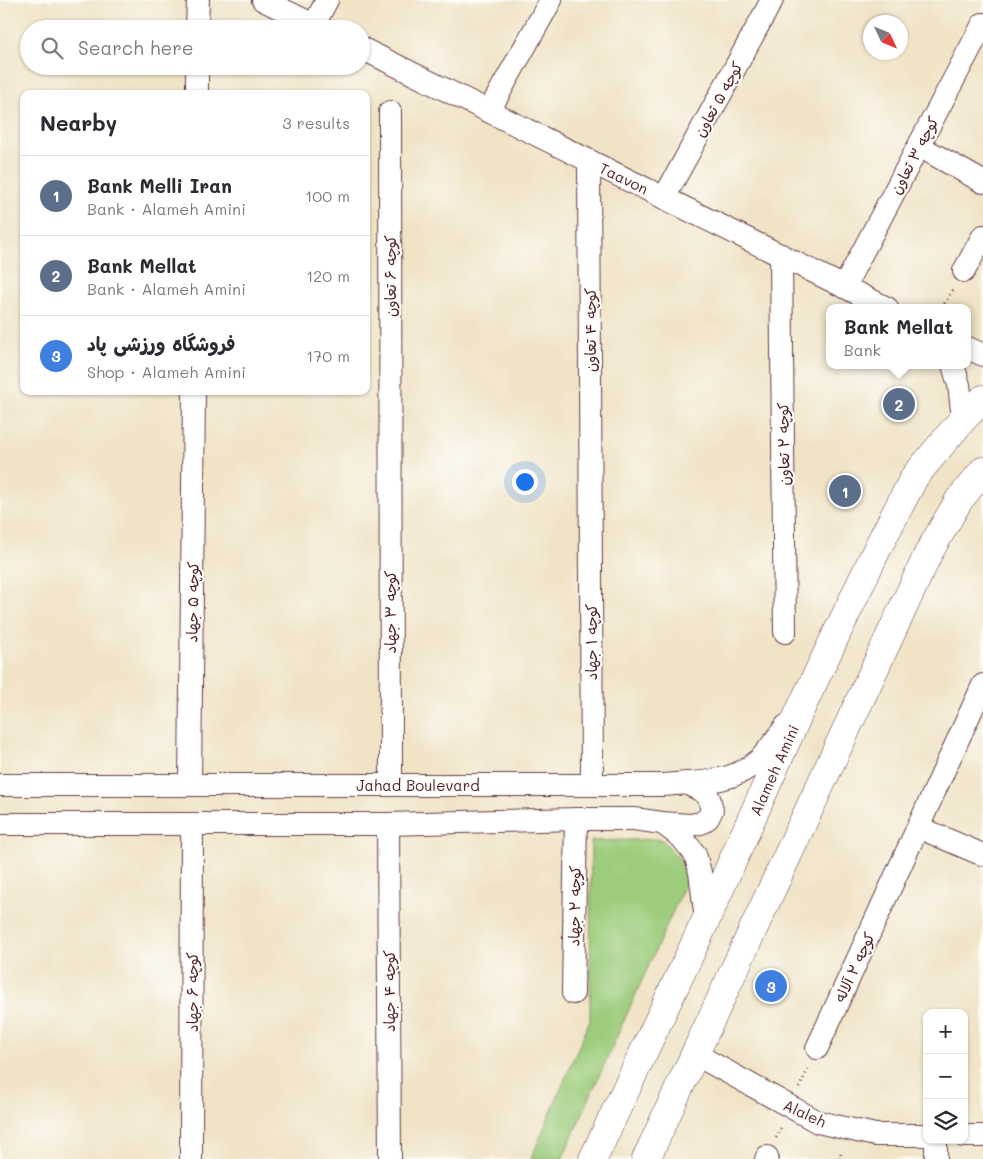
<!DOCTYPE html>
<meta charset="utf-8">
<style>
body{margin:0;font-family:Mali,"Playpen Sans Arabic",sans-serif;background:#f7f7f7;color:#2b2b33}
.controls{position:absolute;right:15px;bottom:15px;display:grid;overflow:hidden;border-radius:10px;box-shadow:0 1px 4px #0004}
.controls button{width:45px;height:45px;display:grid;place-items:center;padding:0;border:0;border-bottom:1px solid #e1e1e2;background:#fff;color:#2b2b33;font:25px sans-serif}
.compass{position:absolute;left:863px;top:15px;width:45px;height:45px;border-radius:50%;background:#fff;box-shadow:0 1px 4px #0004;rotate:134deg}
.you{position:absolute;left:524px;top:481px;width:18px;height:18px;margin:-12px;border:4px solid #fff;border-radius:50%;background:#1a73e8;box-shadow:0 0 0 8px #1a73e833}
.badge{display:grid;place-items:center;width:32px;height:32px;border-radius:50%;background:#1f6fb2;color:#fff;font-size:16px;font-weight:700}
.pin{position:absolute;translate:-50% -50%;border:2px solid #fff;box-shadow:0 1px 5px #0006}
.popup{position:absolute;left:826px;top:304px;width:145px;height:65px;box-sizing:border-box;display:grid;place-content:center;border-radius:10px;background:#fff;filter:drop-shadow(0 1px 4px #0005);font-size:16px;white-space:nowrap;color:#7c7c81}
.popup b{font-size:19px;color:#2b2b33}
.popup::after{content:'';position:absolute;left:50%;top:100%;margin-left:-10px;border:10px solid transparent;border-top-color:#fff}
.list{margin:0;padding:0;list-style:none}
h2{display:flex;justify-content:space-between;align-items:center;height:65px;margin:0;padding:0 20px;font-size:21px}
h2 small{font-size:16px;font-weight:400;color:#7c7c81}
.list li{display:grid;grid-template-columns:32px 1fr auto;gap:15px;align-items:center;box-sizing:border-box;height:80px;padding:0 20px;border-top:1px solid #e1e1e2}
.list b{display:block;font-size:19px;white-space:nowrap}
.list p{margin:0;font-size:16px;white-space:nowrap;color:#7c7c81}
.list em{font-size:16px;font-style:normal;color:#7c7c81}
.icon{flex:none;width:28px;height:28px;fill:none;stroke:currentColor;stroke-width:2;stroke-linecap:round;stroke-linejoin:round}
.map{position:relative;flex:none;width:983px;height:1159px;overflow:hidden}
.search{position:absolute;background:#fff;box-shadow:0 1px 4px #0004;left:20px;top:20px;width:350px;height:55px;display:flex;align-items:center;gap:12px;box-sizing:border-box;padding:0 18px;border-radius:28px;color:#7c7c81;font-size:19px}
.panel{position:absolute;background:#fff;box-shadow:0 1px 4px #0004;left:20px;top:90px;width:350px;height:305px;border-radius:10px}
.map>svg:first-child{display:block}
.green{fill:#9ccc7b;stroke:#737653}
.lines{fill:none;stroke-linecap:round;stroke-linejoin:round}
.minor-casing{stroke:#633c42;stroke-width:24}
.major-casing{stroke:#633c42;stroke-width:29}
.path{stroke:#633c42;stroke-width:3;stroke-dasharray:1 4;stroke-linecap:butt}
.minor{stroke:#fff;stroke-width:22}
.major{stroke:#fff;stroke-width:28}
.labels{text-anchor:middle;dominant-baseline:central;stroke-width:4.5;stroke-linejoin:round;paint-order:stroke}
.street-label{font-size:15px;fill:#4a1f2b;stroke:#fdfcf7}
</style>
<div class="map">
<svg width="983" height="1159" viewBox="0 0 983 1159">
<rect width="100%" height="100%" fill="#fdfcf7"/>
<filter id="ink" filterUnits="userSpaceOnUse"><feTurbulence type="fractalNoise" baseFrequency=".02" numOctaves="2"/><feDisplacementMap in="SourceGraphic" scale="10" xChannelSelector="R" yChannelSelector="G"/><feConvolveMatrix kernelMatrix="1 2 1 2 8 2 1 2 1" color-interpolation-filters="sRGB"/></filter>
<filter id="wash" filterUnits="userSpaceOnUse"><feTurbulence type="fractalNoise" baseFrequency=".0096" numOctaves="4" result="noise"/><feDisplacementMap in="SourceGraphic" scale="20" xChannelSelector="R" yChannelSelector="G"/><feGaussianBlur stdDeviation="1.12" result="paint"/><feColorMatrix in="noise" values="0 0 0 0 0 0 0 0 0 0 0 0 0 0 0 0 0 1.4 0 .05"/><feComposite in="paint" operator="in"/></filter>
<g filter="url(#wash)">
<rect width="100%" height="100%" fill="#f0e3c6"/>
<!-- green -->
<path class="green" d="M661,839L691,871L562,1159H531L590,1020L591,841Z"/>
</g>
<g filter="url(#ink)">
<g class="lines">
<defs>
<g id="minor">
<path d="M263,0L322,29"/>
<path d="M314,25L327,0"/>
<path d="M197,29L198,0"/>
<path d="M361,48L887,308"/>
<path d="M197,94V66"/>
<path d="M489,111L551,0"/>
<path d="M390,112L391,785"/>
<path d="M919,146L983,182"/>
<path d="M589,161L592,785"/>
<path d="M664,198L772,0"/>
<path d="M781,255L785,632"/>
<path d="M964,271L983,236"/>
<path d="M844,287L983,24"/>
<path d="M968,348L983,355"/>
<path d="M953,365L959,385L963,419"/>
<path d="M0,785H663C698,782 732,784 759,760C768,752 778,736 786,726"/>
<path d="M190,785L194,391"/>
<path d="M662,823L690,825L701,823L708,818L712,810L709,798L704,792L686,783"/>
<path d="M0,824H388L576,819H634L662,823L682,838L695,854L700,872L706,920"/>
<path d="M388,824L390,1159"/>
<path d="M918,827L983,855"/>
<path d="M573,993L576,819"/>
<path d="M817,1048L983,685"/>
<path d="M695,1054L818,1122L875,1135H927"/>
<path d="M964,1136H983"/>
<path d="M191,1159L192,824"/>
<path d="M766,1159L767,1157"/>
<path d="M936,1159V1140"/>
</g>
<g id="major">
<path d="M593,1159L706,920L803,704L879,545L915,476L963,419L983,399"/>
<path d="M646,1159L929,552L959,500L983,471"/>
</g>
</defs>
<!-- minor casing -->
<use href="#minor" class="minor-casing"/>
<!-- major casing -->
<use href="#major" class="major-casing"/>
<!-- path -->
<g class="path">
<path d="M942,308L953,289"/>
<path d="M799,1088L809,1067"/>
<path d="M776,1138L782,1126"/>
<path d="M839,1159L842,1150"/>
</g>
<!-- minor -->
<use href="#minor" class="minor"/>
<!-- major -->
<use href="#major" class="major"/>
</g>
</g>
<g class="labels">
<!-- street labels -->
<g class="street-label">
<text transform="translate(718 99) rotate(-61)">کوچه ۵ تعاون</text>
<text transform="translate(914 155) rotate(-62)">کوچه ۳ تعاون</text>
<text transform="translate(624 178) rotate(26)">Taavon</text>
<text transform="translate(390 276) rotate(-90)">کوچه ۶ تعاون</text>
<text transform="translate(590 330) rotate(-90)">کوچه ۴ تعاون</text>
<text transform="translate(783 444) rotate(-91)">کوچه ۲ تعاون</text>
<text transform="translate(192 602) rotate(-89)">کوچه ۵ جهاد</text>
<text transform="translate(390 612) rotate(-90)">کوچه ۳ جهاد</text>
<text transform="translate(591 642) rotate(-90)">کوچه ۱ جهاد</text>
<text transform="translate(774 770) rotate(-66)">Alameh Amini</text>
<text x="418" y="785">Jahad Boulevard</text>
<text transform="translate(574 906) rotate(-89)">کوچه ۲ جهاد</text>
<text transform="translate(854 967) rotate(-65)">کوچه ۲ آلاله</text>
<text transform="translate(389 991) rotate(-90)">کوچه ۴ جهاد</text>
<text transform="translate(192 992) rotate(-90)">کوچه ۶ جهاد</text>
<text transform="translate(805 1113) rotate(25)">Alaleh</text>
</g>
</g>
</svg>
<div class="controls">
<button>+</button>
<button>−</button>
<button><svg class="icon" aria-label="layers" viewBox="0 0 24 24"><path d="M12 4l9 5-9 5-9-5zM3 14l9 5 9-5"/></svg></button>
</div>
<svg class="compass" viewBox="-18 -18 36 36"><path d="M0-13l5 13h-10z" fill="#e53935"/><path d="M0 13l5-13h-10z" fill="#7c7c81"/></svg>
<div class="you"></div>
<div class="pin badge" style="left:845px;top:491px;background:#5c6f8a">1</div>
<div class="pin badge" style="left:899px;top:404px;background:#5c6f8a">2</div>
<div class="popup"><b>Bank Mellat</b>Bank</div>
<div class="pin badge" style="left:771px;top:986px;background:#3f7fe0">3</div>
<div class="search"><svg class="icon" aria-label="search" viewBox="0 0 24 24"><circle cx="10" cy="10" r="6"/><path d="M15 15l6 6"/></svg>Search here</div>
<section class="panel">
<h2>Nearby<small>3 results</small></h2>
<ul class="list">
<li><span class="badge" style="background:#5c6f8a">1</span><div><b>Bank Melli Iran</b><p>Bank · Alameh Amini</p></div><em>100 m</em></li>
<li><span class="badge" style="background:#5c6f8a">2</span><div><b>Bank Mellat</b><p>Bank · Alameh Amini</p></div><em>120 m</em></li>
<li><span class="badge" style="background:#3f7fe0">3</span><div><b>فروشگاه ورزشی پاد</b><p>Shop · Alameh Amini</p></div><em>170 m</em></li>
</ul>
</section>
</div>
